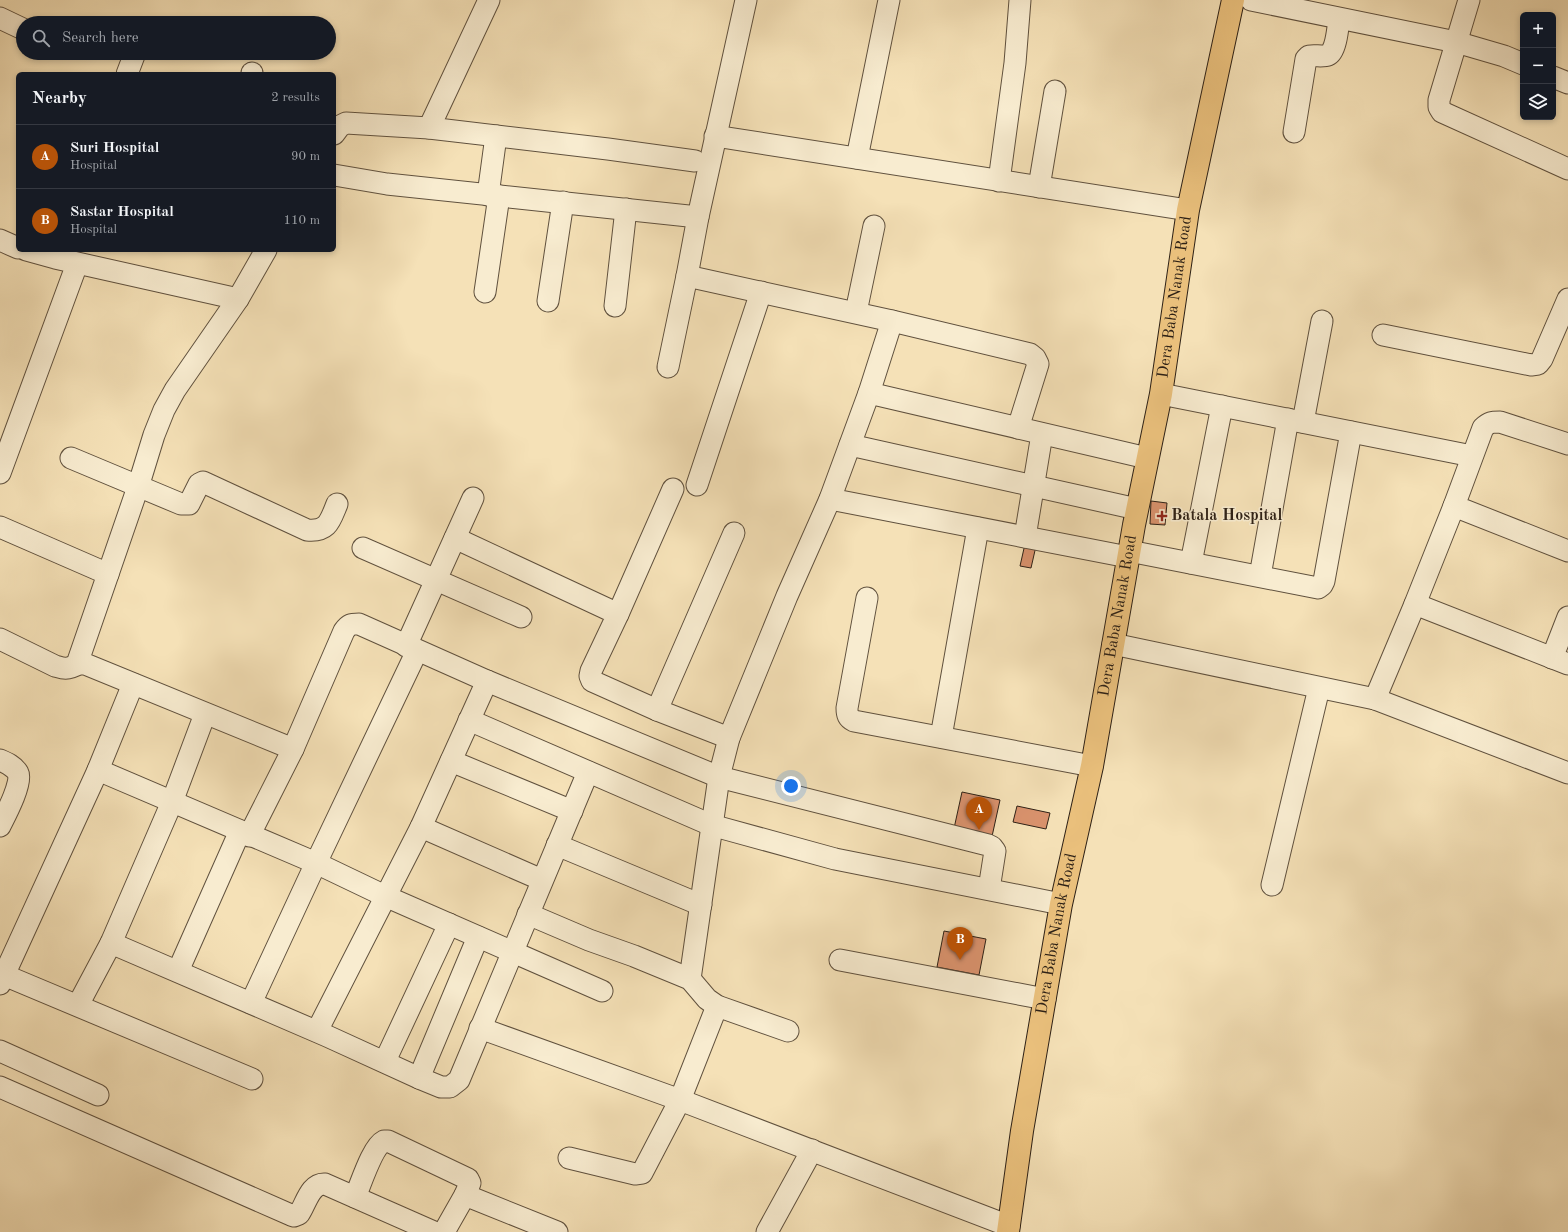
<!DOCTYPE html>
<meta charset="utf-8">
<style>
body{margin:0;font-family:"Old Standard TT",serif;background:#242831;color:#f1f3f6}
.controls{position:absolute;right:12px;top:12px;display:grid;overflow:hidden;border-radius:6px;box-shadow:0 2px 6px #0003}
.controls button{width:36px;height:36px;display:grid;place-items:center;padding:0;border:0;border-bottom:1px solid #363941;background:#171b24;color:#f1f3f6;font:20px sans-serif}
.you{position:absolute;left:791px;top:786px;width:14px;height:14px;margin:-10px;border:3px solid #fff;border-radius:50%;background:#1a73e8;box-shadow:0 0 0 6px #1a73e833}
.badge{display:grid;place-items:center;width:26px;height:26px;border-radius:50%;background:#b45309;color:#fff;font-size:13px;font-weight:700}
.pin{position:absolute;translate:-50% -33px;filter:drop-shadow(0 1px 2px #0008)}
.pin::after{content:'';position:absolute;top:21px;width:14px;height:12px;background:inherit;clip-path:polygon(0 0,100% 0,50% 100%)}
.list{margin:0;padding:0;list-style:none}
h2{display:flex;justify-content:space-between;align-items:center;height:52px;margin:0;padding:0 16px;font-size:17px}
h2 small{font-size:13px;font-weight:400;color:#9ea1a6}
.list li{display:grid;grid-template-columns:26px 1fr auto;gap:12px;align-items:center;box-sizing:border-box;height:64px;padding:0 16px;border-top:1px solid #363941}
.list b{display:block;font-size:15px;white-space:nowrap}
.list p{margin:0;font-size:13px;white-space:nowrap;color:#9ea1a6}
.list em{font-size:13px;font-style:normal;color:#9ea1a6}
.icon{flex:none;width:22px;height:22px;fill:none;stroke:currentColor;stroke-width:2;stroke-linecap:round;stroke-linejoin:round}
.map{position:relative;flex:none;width:1568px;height:1232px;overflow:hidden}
.search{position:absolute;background:#171b24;box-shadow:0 2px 6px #0003;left:16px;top:16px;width:320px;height:44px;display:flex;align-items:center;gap:10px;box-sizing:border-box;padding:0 14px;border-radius:22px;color:#9ea1a6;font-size:15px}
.panel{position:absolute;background:#171b24;box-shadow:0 2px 6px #0003;left:16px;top:72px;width:320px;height:180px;border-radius:6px}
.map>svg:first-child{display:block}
.building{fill:#d9926d;stroke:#2e2116}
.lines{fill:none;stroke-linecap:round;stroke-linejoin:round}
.minor-casing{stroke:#60513e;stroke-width:23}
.major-casing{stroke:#2e2116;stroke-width:24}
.minor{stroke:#f8ecd0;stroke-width:21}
.major{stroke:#eac07c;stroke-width:22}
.poi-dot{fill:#8f2418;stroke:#f8ecd0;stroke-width:1.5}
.labels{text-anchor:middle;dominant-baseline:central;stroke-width:3;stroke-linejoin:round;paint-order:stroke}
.street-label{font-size:16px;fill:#2e2116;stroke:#f8ecd0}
.poi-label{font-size:16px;font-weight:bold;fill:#2e2116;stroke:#f8ecd0;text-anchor:start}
</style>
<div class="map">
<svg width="1568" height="1232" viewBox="0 0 1568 1232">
<rect width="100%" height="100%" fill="#f5e1b7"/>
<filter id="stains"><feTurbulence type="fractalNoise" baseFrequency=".005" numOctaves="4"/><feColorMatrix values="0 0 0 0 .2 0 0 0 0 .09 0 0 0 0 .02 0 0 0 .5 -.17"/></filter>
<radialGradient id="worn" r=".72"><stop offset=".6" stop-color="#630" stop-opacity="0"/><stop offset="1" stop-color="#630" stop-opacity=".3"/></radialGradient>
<!-- building -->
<g class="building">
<path d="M1151,501L1167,503L1165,525L1150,524Z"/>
<path d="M1025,544L1036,546L1031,568L1020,566Z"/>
<path d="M962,792L1000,800L991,841L953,833Z"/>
<path d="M1017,806L1050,813L1046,829L1013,822Z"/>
<path d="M944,931L986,939L979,975L937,967Z"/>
</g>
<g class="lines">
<defs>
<g id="minor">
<path d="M746,0L698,217L687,276L892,321L1030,354L1035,358L1038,364L1018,428"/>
<path d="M1251,0L1456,42L1504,56L1523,64"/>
<path d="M1469,0L1439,100V107L1442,112L1568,169"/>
<path d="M0,18L23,29"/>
<path d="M127,74L135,53"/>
<path d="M252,74V73"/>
<path d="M1553,77L1568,83"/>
<path d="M429,128L489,0"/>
<path d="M1294,132L1306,59L1309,56C1315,55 1323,57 1328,55C1336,52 1338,27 1339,19"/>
<path d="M334,134L340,126L346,123L429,128L608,149L695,161"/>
<path d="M715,136L1188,210"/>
<path d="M857,158L889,0"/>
<path d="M334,175L387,184L698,217"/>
<path d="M999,181L1015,63L1020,0"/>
<path d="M1039,187L1055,91"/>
<path d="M488,195L496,136"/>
<path d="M0,240L18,248"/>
<path d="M26,250L55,258L238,299"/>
<path d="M485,292L499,196"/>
<path d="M548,301L563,202"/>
<path d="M615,306L626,209"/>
<path d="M856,312L874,226"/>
<path d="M1383,335L1531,365L1538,364L1542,359L1568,299"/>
<path d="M668,367L687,276"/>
<path d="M869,393L1147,458"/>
<path d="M1161,394L1472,456"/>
<path d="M1303,422L1322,321"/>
<path d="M1568,444L1500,422C1492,422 1489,422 1483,428L1454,506L1568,551"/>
<path d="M850,445L1137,509"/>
<path d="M71,458L181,504H189L199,484L203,482L307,530C328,532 330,521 337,504"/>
<path d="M0,473L77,264"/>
<path d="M697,485L761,292"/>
<path d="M830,499L1128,557"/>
<path d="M0,527L108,574"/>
<path d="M1025,537L1042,434"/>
<path d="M455,538L618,614L591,671L590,676L592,681L657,710L729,738"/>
<path d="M363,548L521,617"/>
<path d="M1129,551L1318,588L1322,585L1324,581L1351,432"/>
<path d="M1191,563L1222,406"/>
<path d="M1260,576L1288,419"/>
<path d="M867,598L847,708C847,715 848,718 854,721L1092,766"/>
<path d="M1415,604L1454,506"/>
<path d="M618,614L673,489"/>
<path d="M0,639L55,666C59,667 63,669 68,668C79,666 77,661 90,666L293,749"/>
<path d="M1113,644L1375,699L1568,773"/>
<path d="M406,646L473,498"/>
<path d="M1552,658L1568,617"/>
<path d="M77,664L138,487L154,435L164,410L175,390L238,299L266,250"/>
<path d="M1375,699L1415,604L1568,664"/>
<path d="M657,710L734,533"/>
<path d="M469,720L711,825L835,859L1061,904"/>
<path d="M941,737L978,528"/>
<path d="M0,760C7,763 14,766 18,773C23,782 5,816 0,826"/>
<path d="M451,761L572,811"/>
<path d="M98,770L316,863L385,896L602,991"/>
<path d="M421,827L542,880"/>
<path d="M249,836L293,749L344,631C349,624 351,624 359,624L487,681L719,777L988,845L992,847L995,851L989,889"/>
<path d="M557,845L701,905"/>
<path d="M1272,885L1319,688"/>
<path d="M528,914L589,940L634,956L690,979L707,999L717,1006L788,1031"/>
<path d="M111,943L327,1036L419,1078L441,1087H450L459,1080L588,772"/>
<path d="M840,960L1045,999"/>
<path d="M178,971L240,831"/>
<path d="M4,975L252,1079"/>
<path d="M690,979L719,777L729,738L787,596L830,499L869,393L892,321"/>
<path d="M0,984L98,770L133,684"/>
<path d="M251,1003L316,863L417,651"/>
<path d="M78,1005L111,943L172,802L205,714"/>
<path d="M480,1028L680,1100L1009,1226"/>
<path d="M317,1031L421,827L487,681"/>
<path d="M0,1051L98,1095"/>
<path d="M385,1061L449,924"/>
<path d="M419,1078L478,937"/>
<path d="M0,1087L291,1215L294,1216L299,1214C306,1204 310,1183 325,1184L434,1232"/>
<path d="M569,1158L635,1174L642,1173L680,1100L717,1006"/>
<path d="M355,1197C361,1184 372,1147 384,1141H388L468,1179L470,1183L465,1195"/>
<path d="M444,1232L465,1195L557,1232"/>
<path d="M767,1232L812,1150"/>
</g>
<g id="major">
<path id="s1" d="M1008,1232L1022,1131L1061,904L1092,766L1134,525L1161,394L1188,210L1233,0"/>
</g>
</defs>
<!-- minor casing -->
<use href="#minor" class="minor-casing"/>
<!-- major casing -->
<use href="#major" class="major-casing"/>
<!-- minor -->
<use href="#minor" class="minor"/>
<!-- major -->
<use href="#major" class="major"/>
</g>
<!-- markers -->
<path class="poi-dot" d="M1160 510h4v4h4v4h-4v4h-4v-4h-4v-4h4z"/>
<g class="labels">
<!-- street labels -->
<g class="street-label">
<text stroke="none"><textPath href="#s1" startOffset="950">Dera Baba Nanak Road</textPath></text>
<text stroke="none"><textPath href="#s1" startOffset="626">Dera Baba Nanak Road</textPath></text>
<text stroke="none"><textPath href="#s1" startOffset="302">Dera Baba Nanak Road</textPath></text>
</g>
<!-- poi labels -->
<g class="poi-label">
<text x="1171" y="516">Batala Hospital</text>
</g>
</g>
<rect width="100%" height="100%" filter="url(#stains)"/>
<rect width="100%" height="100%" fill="url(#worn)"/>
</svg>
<div class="controls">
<button>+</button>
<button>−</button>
<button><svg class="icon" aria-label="layers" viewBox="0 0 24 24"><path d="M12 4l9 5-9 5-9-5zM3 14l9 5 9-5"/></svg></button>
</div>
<div class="you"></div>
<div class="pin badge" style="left:979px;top:830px">A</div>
<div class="pin badge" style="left:960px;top:960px">B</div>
<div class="search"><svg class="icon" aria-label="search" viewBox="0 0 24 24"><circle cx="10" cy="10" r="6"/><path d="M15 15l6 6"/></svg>Search here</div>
<section class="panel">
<h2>Nearby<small>2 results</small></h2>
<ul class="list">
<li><span class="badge">A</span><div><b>Suri Hospital</b><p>Hospital</p></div><em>90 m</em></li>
<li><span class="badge">B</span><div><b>Sastar Hospital</b><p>Hospital</p></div><em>110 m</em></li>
</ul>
</section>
</div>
